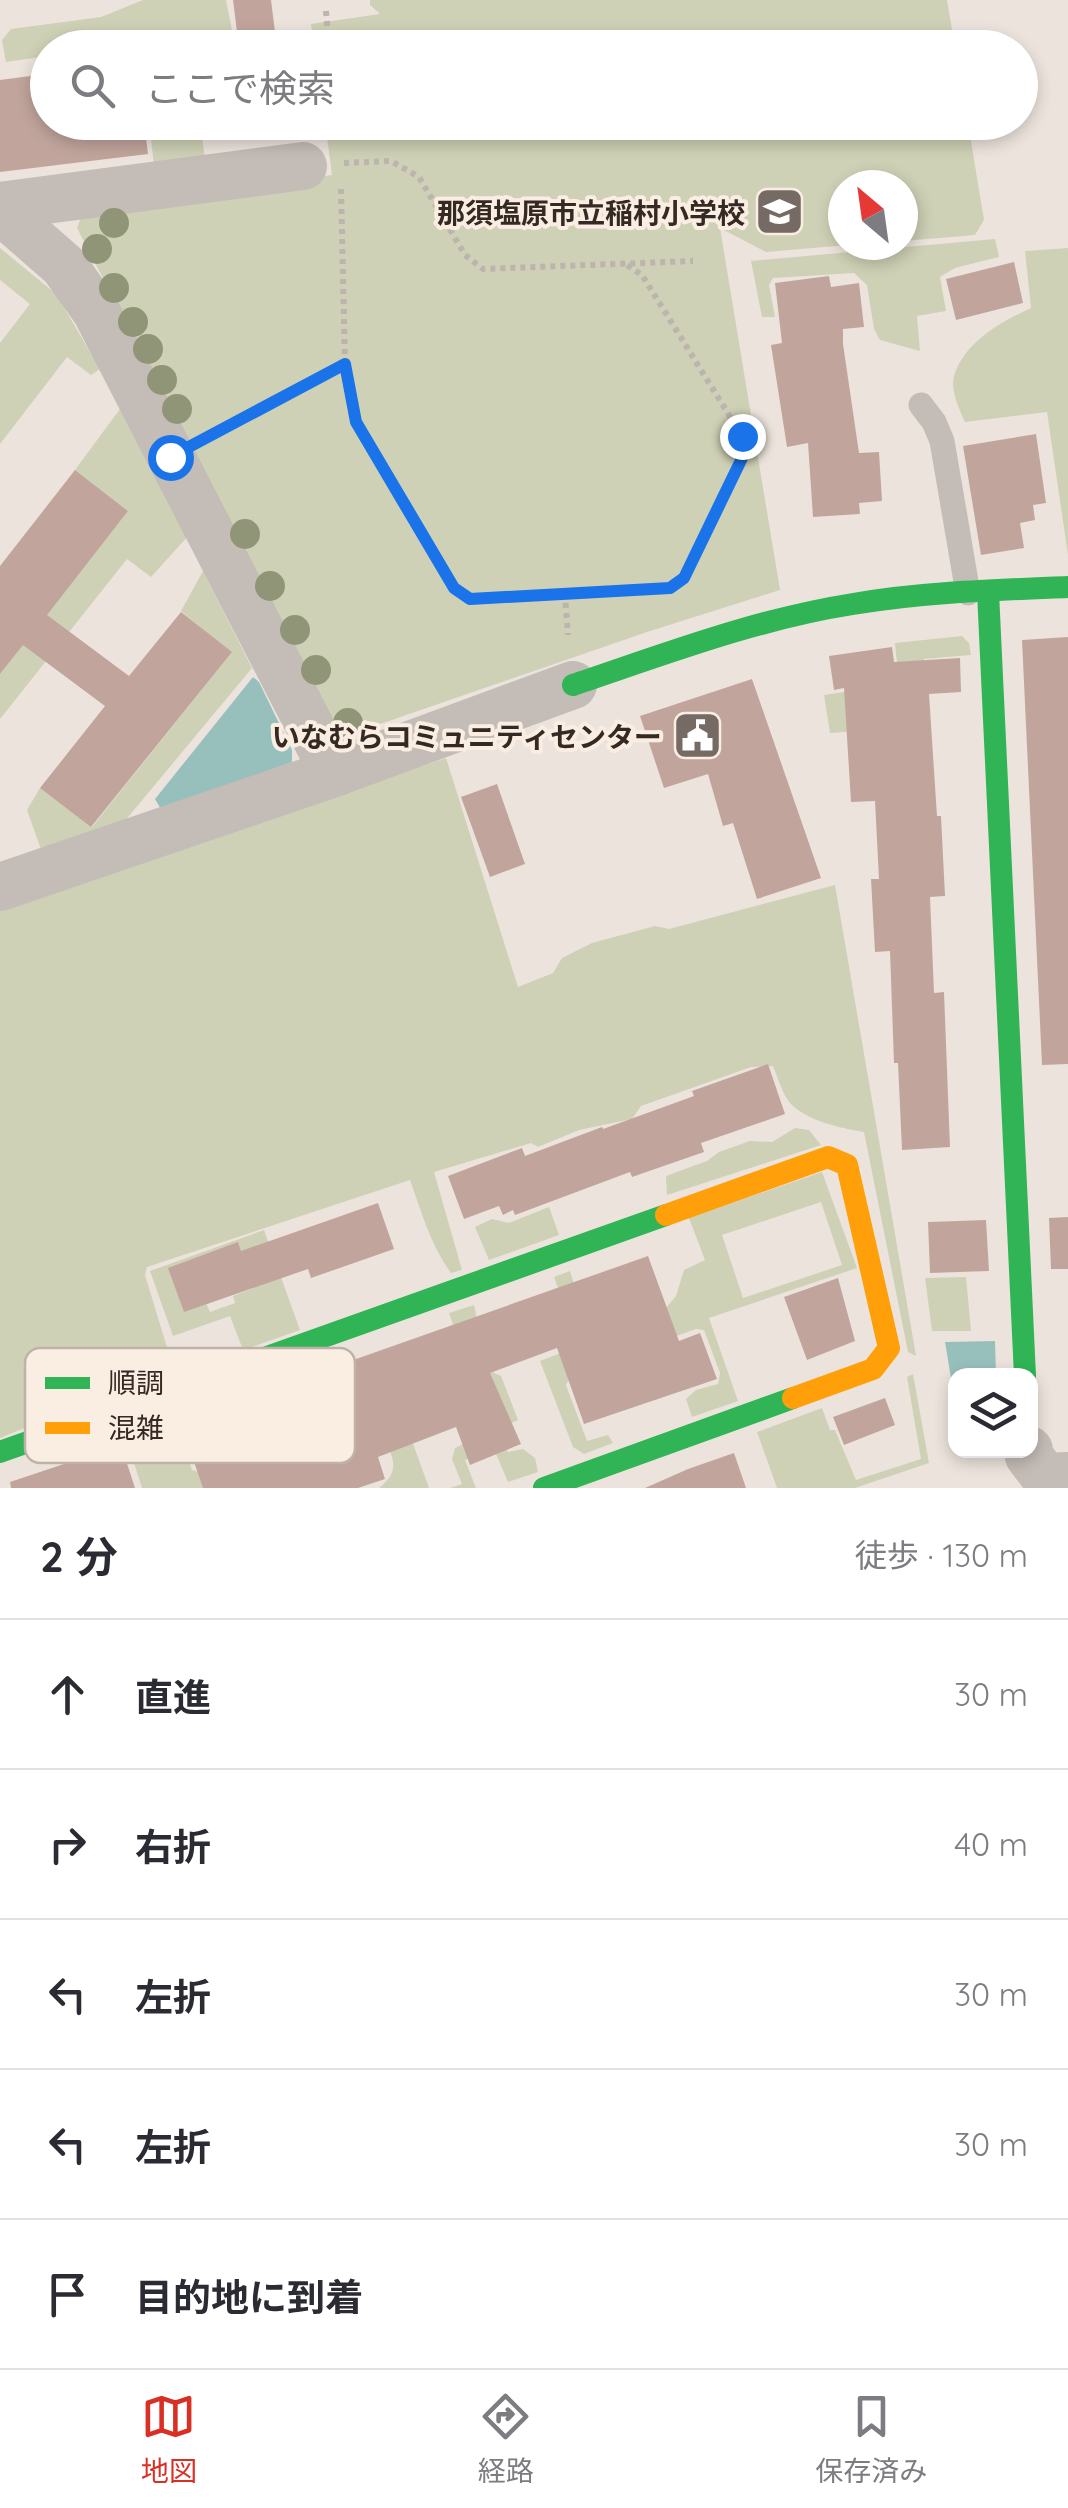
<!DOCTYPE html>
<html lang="ja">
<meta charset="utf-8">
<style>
body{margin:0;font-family:Quicksand,"Noto Sans JP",sans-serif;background:#f2f2f3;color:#2b2b33}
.controls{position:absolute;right:30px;bottom:30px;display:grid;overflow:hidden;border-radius:20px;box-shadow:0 5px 15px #0003}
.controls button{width:90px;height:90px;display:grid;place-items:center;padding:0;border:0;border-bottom:2px solid #e1e1e2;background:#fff;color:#2b2b33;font:50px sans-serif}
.compass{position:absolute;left:828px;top:170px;width:90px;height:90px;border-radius:50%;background:#fff;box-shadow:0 5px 15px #0003;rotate:331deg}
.stop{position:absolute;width:30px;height:30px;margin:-22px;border:8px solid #1a73e8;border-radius:50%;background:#fff}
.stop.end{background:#1a73e8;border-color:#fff;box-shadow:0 2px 10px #0008}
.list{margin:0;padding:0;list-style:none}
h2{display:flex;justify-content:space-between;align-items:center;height:130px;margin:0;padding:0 40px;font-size:42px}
h2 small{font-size:32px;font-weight:400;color:#7c7c81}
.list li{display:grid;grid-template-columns:65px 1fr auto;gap:30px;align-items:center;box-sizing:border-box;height:150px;padding:0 40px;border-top:2px solid #e1e1e2}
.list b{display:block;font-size:38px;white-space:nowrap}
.list em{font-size:32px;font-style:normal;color:#7c7c81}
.icon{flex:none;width:55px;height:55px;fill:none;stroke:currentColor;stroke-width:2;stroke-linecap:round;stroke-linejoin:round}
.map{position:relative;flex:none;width:1068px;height:1488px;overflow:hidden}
.search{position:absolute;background:#fff;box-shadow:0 5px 15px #0003;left:30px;right:30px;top:30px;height:110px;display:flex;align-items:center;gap:25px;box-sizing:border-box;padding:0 35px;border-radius:55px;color:#7c7c81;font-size:38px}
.sheet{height:880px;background:#fff}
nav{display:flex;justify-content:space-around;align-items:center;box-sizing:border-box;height:140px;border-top:2px solid #e1e1e2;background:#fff;font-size:28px;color:#7c7c81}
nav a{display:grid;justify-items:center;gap:5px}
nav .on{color:#d93025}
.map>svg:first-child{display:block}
.green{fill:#ced1b5;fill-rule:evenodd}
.water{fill:#97c0bd}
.building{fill:#c1a59c}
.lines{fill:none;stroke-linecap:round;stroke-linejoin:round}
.path{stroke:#bdb4ae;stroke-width:6;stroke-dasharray:5 5;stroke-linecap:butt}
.lane{stroke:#c4bcb6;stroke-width:25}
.street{stroke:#c4bcb6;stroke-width:48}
.fast{stroke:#30b455;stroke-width:22}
.slow{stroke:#ff9f0a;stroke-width:22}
.tree{fill:#919578}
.route{stroke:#1a73e8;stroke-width:12}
.labels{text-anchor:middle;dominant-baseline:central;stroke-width:8;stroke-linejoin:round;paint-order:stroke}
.poi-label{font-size:28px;font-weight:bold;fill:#352924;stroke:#faeee2;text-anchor:end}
.key{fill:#faeee2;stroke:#bfb3a9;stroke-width:2.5}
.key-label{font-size:28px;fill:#352924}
</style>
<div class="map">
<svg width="1068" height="1488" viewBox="0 0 1068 1488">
<rect width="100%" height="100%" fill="#ece4dc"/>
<!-- green -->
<g class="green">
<path d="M143,0H226L232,30L110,47L48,48L47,56L6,62L2,40L11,29L101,17Z"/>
<path d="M370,0H947L955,47H314L311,24L380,14L370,5Z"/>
<path d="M325,122L968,123L984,220L975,235L903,241V185H843V245H848L766,252L720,228L780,590L647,632L354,733L337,730L77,228L84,209L332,175Z"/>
<path d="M172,123H200L205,159L154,166L150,130Z"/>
<path d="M995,239L999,257L955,268L940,277L946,311L917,316L920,351L880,340L874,329L867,285L854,273L773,278L769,285L775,317H762L751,261Z"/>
<path d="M0,248L56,294L100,369L91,375L67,357L0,444V343L30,304L0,280Z"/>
<path d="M1068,248V555L1047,412L965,422C959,409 950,390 954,376C965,341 1001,322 1031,308L1025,251Z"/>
<path d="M120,409L189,535L151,577L127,559L0,719V674L128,511L75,470Z"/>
<path d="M203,571L252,668L119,828L43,855L27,810L40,788L92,827L231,653L181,611Z"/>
<path d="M962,636L969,643L971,655L924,659L928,726L830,733L824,695L899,684L895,643Z"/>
<path d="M446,758L518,987L553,973L562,958L592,943L655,926L669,929L835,885L916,1356L908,1352L864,1132C840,1128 807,1121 790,1103C782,1093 778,1078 773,1066L751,1067L641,1106L632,1119L579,1130L538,1147L531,1143L434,1172L462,1270L451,1273C430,1244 422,1213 410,1180L147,1267L145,1275L173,1367L0,1438V909Z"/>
<path d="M795,1128L809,1130L821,1145L667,1195L666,1176L707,1161L719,1152L750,1141L772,1142Z"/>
<path d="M822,1172L857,1268L709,1318L738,1401L692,1417L686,1399L696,1390L718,1384L720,1373L704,1330L696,1329L572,1374L566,1385L587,1441L608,1435L613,1443L584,1454L573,1447L540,1361L574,1348L575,1336L554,1277L570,1271L587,1326L666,1308L676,1296L684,1270L705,1260L689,1218ZM821,1202L842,1265L743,1298L722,1235Z"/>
<path d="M549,1207L559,1235L489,1260L475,1227L492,1219L509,1223Z"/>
<path d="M264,1230L300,1330L243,1350L230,1316L173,1336L150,1271ZM238,1243L254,1288L233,1296L235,1303L210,1312L206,1303Z"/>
<path d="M966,1277L971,1331H932L925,1278Z"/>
<path d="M474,1305L488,1370L501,1376L518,1420L497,1430L508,1452L523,1449L535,1458L538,1472L508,1482L494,1449L465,1460L476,1488H450L462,1484L452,1459L455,1448L485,1433L471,1376L449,1313Z"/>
<path d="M312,1362L332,1418L407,1427L429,1488H379C401,1471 394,1458 382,1436L231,1488H142L123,1428L172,1412L192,1470L203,1473L316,1429L295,1369Z"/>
<path d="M913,1374L929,1463L855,1488H777L757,1432L822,1408L830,1430H835L856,1480L921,1459L907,1377Z"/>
</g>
<!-- water -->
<g class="water">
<path d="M253,677L259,682L292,750V762L162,811L155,799Z"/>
<path d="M995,1341L996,1375L956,1376L955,1402L945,1342Z"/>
</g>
<!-- building -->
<g class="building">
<path d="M233,0H271L277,48H239Z"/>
<path d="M38,75L45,122H144L148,154L0,172V80Z"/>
<path d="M1014,262L1023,303L956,320L946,279Z"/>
<path d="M829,276L831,287L859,283L864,327L843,329V344L859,453L879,452L882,501L859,503L860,514L813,517L808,443L787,447L771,345L782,343L775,283Z"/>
<path d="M1036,434L1046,503L1033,505L1035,520L1020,523L1024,548L981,555L963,446Z"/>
<path d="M75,470L128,511L47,615L129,676L181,612L232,652L91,827L40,788L105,706L23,645L0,674V566Z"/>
<path d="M1068,637V1064L1042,1065L1022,640Z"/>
<path d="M892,647L894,662L960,658L961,692L929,694L937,816H941L945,896L930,897L934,993L944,992L950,1147L902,1150L898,1063H894L890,951L875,952L871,879H879L875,801L851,802L844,688L834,690L829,656Z"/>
<path d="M752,679L821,878L757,899L733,823L723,826L708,774L664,788L640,716Z"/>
<path d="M497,784L525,864L490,877L461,797Z"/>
<path d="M768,1064L785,1114L701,1143L704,1152L632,1177L630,1172L515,1215L513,1210L503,1215L499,1206L464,1219L448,1176L522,1148L525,1156L602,1127L603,1129L694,1096L692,1091Z"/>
<path d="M378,1203L394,1249L311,1278L308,1269L184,1312L168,1268L238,1242L241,1251Z"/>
<path d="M1068,1217V1269H1051L1049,1218Z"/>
<path d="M986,1220L989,1271L930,1273L928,1222Z"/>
<path d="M648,1256L679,1341L700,1333L717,1379L584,1424L557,1348L490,1373L521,1444L470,1465L456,1427L378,1457L385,1479L358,1488H203L180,1421Z"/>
<path d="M838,1278L855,1341L807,1360L784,1297Z"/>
<path d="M885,1398L895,1425L844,1445L833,1417Z"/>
<path d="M121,1445L135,1488H11L10,1482Z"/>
<path d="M734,1453L746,1488H645L688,1469Z"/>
</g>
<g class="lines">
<!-- path -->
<g class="path">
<path d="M326,11L329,48"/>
<path d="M344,163L391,161L419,177L465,255L483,269L693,261"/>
<path d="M341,189L345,363L355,422L453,588L470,599L565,595L568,635"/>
<path d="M209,436L345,363"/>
<path d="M565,595L670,588L684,578L743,454L742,436L642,275L624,263"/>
</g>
<!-- lane -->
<path class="lane" d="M921,405L934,422L942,441L968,593"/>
<!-- street -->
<g class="street">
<path d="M0,206L303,166"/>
<path d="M0,210L64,266L96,311L334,773"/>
<path d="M0,887L334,773L573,685"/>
<path d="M1029,1450V1456L1045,1477L1068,1476"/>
</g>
<!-- fast -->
<g class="fast">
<path d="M988,592L1025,1376"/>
<path d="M573,685C665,654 757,619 853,604C924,592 996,590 1068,587"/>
<path d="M0,1452L666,1215"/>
<path d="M544,1488L793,1398"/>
</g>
<!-- slow -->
<path class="slow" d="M666,1215L828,1157L847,1165L889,1348L873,1369L793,1398"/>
</g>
<!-- trees -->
<g class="tree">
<circle cx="114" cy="223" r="15"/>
<circle cx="97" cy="249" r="15"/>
<circle cx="114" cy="288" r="15"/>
<circle cx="133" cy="322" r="15"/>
<circle cx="148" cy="349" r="15"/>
<circle cx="162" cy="380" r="15"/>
<circle cx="177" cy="409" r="15"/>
<circle cx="245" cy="534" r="15"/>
<circle cx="270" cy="586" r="15"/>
<circle cx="295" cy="630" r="15"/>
<circle cx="316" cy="670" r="15"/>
<circle cx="348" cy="723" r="15"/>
</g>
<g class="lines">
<!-- route -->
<path class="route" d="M170,457L345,364L356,422L454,588L470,599L670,588L684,578L744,454L742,436"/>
</g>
<!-- icons -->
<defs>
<symbol id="school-square" viewBox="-11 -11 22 22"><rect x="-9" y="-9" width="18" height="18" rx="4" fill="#756a64" stroke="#faeee2"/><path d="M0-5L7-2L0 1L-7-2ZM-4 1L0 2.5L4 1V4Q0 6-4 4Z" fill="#fff"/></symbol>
<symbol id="civic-square" viewBox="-11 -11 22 22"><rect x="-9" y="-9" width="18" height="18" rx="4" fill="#756a64" stroke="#faeee2"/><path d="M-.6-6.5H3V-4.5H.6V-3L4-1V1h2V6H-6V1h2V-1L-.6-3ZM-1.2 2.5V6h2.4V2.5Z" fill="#fff"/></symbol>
</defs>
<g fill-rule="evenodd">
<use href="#school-square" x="752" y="184" width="55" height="55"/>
<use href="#civic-square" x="670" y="708" width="55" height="55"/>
</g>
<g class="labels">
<!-- poi labels -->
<g class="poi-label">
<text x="745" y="212">那須塩原市立稲村小学校</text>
<text x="662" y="736">いなむらコミュニティセンター</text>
</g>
</g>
<!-- legend -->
<rect x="25" y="1348" width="330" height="115" rx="15" class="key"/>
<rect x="45" y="1377" width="45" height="12" fill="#30b455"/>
<rect x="45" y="1422" width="45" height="12" fill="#ff9f0a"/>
<g class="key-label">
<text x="108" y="1393">順調</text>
<text x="108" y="1438">混雑</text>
</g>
</svg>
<div class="controls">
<button><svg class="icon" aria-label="layers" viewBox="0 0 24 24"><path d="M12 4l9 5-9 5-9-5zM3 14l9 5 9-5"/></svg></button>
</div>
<svg class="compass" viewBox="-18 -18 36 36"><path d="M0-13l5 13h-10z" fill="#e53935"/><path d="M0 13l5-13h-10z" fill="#7c7c81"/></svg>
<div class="stop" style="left:170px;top:457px"></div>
<div class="stop end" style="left:742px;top:436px"></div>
<div class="search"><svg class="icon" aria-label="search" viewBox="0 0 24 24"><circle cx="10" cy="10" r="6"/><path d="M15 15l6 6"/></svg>ここで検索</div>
</div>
<section class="sheet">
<h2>2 分<small>徒歩 · 130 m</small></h2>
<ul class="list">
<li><svg class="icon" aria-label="ahead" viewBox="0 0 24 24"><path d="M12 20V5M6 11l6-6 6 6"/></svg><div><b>直進</b></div><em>30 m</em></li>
<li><svg class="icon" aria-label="right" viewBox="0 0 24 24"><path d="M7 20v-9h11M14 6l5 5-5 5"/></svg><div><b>右折</b></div><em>40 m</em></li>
<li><svg class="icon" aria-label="left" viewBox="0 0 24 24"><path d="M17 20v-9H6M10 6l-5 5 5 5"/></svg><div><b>左折</b></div><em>30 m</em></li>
<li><svg class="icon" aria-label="left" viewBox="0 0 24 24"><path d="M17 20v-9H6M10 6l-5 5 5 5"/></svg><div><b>左折</b></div><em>30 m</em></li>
<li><svg class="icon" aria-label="arrive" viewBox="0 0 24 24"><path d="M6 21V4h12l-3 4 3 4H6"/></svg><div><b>目的地に到着</b></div></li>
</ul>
</section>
<nav>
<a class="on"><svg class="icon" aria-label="map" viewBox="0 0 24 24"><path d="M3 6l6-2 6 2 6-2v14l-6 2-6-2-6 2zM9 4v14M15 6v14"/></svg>地図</a>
<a><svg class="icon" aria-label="directions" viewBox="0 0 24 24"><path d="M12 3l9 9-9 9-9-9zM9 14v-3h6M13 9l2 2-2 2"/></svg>経路</a>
<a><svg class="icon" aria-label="saved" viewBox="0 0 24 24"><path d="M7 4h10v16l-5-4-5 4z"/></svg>保存済み</a>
</nav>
